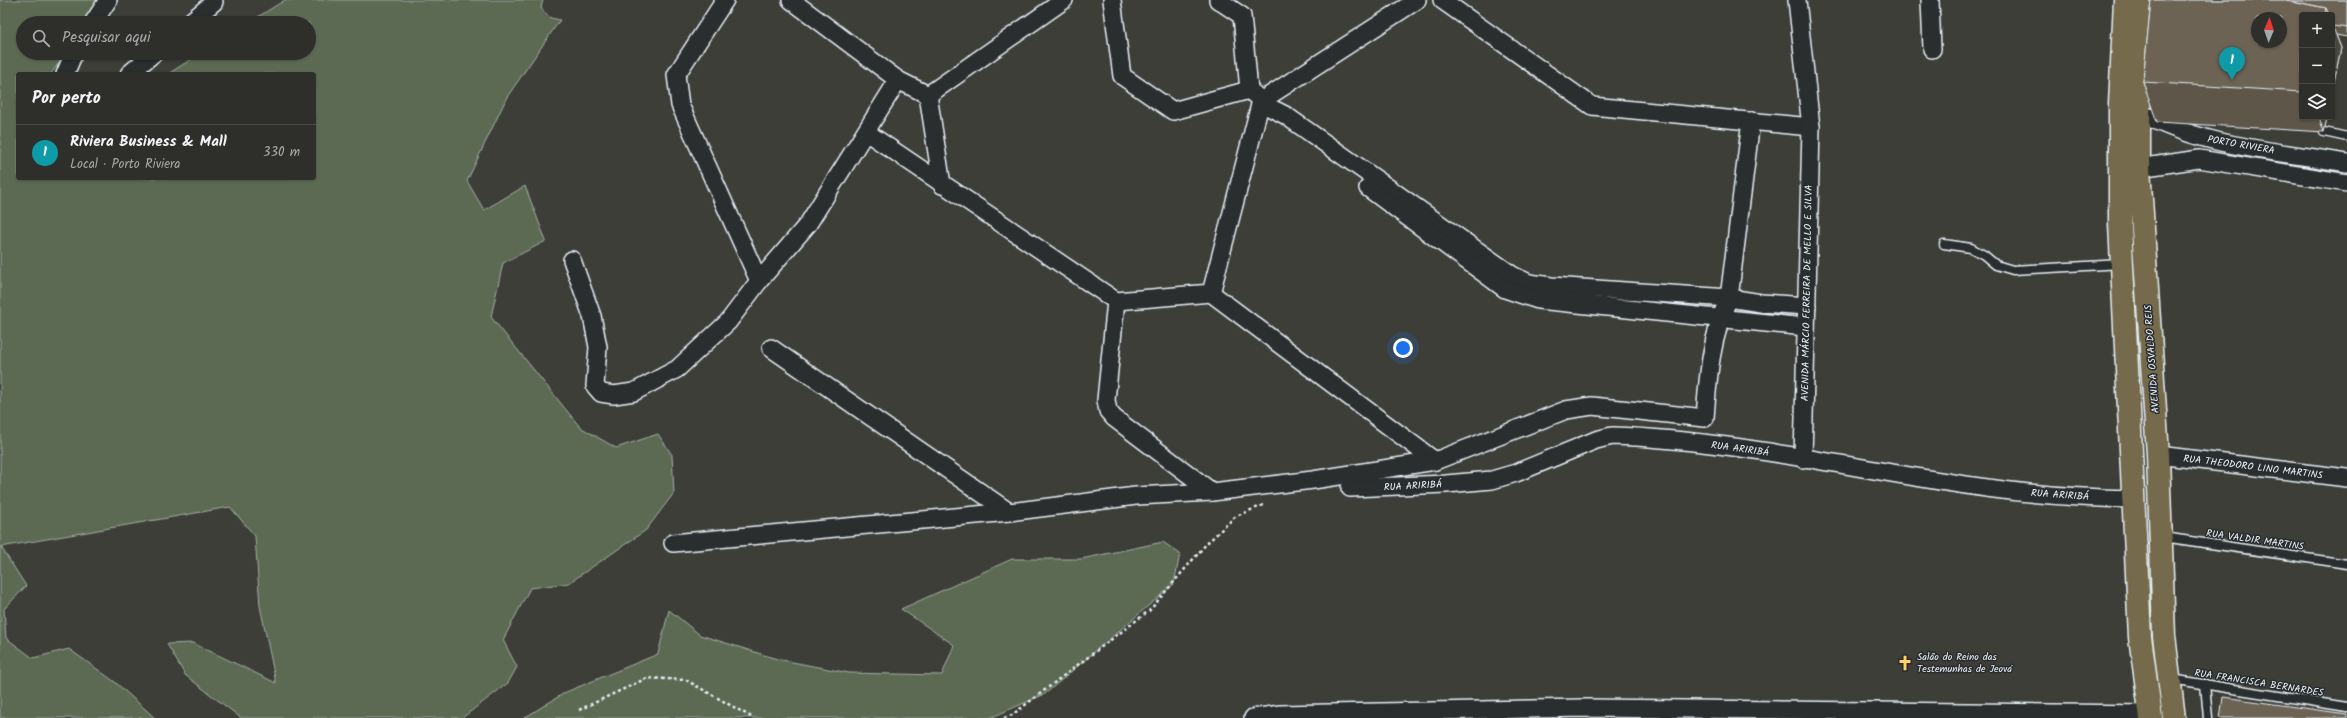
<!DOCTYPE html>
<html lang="pt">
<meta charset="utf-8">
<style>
body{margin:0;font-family:Kalam,sans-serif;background:#363633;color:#f1f3f6}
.controls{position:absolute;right:12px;top:12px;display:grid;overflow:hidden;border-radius:4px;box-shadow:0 1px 3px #0004}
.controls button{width:36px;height:36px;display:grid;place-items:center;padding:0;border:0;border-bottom:1px solid #494a47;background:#2e2e2b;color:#f1f3f6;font:20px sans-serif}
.compass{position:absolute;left:2251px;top:12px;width:36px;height:36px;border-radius:50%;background:#2e2e2b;box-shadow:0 1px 3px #0004;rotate:2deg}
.you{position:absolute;left:1403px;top:348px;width:14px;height:14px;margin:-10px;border:3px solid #fff;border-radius:50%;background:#1a73e8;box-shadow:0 0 0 6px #1a73e833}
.badge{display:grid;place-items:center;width:26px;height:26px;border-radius:50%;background:#d6ab8b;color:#fff;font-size:13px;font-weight:700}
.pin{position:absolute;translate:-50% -33px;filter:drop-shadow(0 1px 2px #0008)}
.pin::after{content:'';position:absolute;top:21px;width:14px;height:12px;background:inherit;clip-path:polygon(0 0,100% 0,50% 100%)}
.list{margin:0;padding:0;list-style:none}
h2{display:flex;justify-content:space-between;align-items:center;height:52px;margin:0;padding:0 16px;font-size:17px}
h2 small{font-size:13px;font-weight:400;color:#a7a8a9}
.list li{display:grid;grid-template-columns:26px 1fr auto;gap:12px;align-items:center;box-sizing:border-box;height:56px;padding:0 16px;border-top:1px solid #494a47}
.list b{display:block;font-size:15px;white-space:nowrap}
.list p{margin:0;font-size:13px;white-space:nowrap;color:#a7a8a9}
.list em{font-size:13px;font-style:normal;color:#a7a8a9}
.icon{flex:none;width:22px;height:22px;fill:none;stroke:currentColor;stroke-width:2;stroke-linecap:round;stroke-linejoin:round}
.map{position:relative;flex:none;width:2347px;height:718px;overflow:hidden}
.search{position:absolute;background:#2e2e2b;box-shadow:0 1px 3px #0004;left:16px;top:16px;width:300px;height:44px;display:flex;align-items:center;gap:10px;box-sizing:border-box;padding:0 14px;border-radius:22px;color:#a7a8a9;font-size:15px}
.panel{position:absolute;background:#2e2e2b;box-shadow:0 1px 3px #0004;left:16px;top:72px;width:300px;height:108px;border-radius:4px}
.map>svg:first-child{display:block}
.green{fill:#5d6a52;stroke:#a2aea5}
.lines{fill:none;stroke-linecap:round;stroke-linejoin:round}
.lane-casing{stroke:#e8f1f8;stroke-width:11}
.street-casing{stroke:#e8f1f8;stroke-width:20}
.primary-casing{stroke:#e8f1f8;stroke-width:25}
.path{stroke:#e8f1f8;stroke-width:2.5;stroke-dasharray:3 3;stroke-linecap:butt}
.lane{stroke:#2a2d2e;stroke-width:8}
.street{stroke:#2a2d2e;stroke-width:17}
.primary{stroke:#746b4b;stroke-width:22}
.wall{fill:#5d5648;stroke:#e8f1f8;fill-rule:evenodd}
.shaded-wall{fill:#4c463b;stroke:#e8f1f8}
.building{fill:#6c6454;stroke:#e8f1f8;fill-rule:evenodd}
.labels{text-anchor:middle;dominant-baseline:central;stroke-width:3;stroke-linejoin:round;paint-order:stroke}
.street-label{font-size:10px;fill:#e8f1f8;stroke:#2a2d2e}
.poi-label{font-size:10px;fill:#e8f1f8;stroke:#2a2d2e;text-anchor:start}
</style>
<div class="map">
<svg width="2347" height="718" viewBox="0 0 2347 718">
<rect width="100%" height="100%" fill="#3e3e39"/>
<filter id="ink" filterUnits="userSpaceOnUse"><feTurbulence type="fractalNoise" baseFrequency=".025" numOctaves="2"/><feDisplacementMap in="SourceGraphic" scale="8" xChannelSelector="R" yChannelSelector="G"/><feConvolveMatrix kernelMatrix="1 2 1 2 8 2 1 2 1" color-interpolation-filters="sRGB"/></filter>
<g filter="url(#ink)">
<!-- green -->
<g class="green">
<path d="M0,0H103L87,23H23V53H66L51,74H18V178H314V74H168L201,53H309V23H248L285,0H543L541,8L551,18L560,20L507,97L467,181L484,210L525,186L546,241L503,263L491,317L580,427L616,448L658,434L672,455L674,493L646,530L569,583L530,588L503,640L517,667L508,683L462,718H241L185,675L167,644L193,643L276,683L260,606L255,536L230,507L1,547L26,586L4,609L6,638L33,658L69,649L115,682L155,718H0Z"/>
<path d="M1163,542L1180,554L1174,584L1045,694L990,718H524L566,692L658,654L669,610L700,635L777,659L849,673L942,675L954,645L901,609L1012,559H1081Z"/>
</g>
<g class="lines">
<defs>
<g id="lane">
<path d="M2324,132L2347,137"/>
<path d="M1944,244L1971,248L1984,255L1996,265L2013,270L2122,264"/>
<path d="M2163,537L2347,564"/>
<path d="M2171,679L2347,707"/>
<path d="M2205,684L2208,718"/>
</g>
<g id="street">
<path d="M725,0L676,75L680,105L759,281"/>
<path d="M791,0L898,80L928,95L942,185"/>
<path d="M1112,0L1122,76L1173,111L1249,90"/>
<path d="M1218,0L1242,16L1249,90L1269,107L1285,115L1512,275L1529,283L1551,286L1729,298L1761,303L1807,306"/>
<path d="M1442,0L1592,106L1811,127"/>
<path d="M1797,0L1811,127L1803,459"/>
<path d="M1930,0L1932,49"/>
<path d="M93,23L108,0"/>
<path d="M189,23L214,2"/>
<path d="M65,74L74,53"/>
<path d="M129,74L154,53"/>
<path d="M928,95L1064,0"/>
<path d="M2139,112C2202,147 2277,151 2347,163"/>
<path d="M866,132L1116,301L1106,400L1108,411L1114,418L1212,492"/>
<path d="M2139,168L2199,159L2347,183"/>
<path d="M1368,188L1505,289L1538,300L1806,327"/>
<path d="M572,260L592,316L598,347L595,386L601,393L614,395L634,392L677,369L728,322L759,281L808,224L898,80"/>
<path d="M1211,293L1435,461"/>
<path d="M1116,301L1211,293L1261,101L1417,0"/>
<path d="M771,348L1009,512"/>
<path d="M2158,455L2347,478"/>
<path d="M1350,488L1446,484L1492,480L1516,473L1596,440L1612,436C1738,440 1862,471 1987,488C2036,495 2085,498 2135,499"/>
<path d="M673,543L1009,512L1136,496L1212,492L1313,480L1435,461L1566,410L1592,406L1705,418C1708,375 1711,337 1729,298L1751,121"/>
<path d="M1253,718L1280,714L1585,708L2151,714"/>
</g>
<g id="primary">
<path d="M2125,0L2120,104V224L2138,595L2140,637L2151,718"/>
<path d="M2145,0L2139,112V168L2158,455L2164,636L2174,718"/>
</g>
</defs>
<!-- lane casing -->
<use href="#lane" class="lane-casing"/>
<!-- street casing -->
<use href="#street" class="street-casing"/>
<!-- primary casing -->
<use href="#primary" class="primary-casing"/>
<!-- path -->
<g class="path">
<path d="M579,710L647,678L686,680L753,718"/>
<path d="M1004,718L1012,715L1150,610L1207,543L1236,516L1266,504"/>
</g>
<!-- lane -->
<use href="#lane" class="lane"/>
<!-- street -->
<use href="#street" class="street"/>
<!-- primary -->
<use href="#primary" class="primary"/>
</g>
<!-- wall -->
<path class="wall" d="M2151,0H2347V37L2336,35L2341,48L2332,91V15H2302V117H2327L2324,132L2157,122L2143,82ZM2257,18H2281V42H2257Z"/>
<!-- shaded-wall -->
<g class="shaded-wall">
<path d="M2326,8L2329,15H2325Z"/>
<path d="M2332,25L2341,48L2332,91Z"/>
<path d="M2319,117H2327L2324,132Z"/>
</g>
<!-- building -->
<g class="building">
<path d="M2151,0H2287L2326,8L2325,15H2302V92L2143,82ZM2257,18H2281V42H2257Z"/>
<path d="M2287,0H2347V28L2332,26V15H2329L2326,8Z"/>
<path d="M2223,697L2347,714V718H2220Z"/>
</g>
</g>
<!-- icons -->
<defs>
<symbol id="church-bare" viewBox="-9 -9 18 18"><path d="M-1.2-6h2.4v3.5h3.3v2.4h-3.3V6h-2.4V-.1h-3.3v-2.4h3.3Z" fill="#ffd166" stroke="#2a2d2e" stroke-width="2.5" paint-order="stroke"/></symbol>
</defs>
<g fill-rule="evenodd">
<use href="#church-bare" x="1894" y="652" width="22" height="22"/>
</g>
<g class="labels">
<!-- street labels -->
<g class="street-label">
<text transform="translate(2241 145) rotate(10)">PORTO RIVIERA</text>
<text transform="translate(1807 293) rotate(-89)">AVENIDA MÁRCIO FERREIRA DE MELLO E SILVA</text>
<text transform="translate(2152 359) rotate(-94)">AVENIDA OSVALDO REIS</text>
<text transform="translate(1740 449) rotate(8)">RUA ARIRIBÁ</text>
<text transform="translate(2253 467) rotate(7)">RUA THEODORO LINO MARTINS</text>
<text transform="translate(1413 486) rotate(-3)">RUA ARIRIBÁ</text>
<text transform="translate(2060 495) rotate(4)">RUA ARIRIBÁ</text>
<text transform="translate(2255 540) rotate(8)">RUA VALDIR MARTINS</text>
<text transform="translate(2259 683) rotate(9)">RUA FRANCISCA BERNARDES</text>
</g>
<!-- poi labels -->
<g class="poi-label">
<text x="1917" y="657">Salão do Reino das<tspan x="1917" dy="12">Testemunhas de Jeová</tspan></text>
</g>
</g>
</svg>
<div class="controls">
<button>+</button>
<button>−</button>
<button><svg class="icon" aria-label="layers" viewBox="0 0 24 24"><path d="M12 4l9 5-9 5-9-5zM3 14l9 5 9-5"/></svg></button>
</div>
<svg class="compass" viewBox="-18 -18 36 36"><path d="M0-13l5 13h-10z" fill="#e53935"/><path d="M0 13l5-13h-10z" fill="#a7a8a9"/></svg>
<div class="you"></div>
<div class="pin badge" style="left:2232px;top:80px;background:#0f9aa8">1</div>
<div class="search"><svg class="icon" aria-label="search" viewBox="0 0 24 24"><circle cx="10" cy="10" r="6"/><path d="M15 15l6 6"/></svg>Pesquisar aqui</div>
<section class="panel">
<h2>Por perto<small></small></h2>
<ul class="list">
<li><span class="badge" style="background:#0f9aa8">1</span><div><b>Riviera Business &amp; Mall</b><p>Local · Porto Riviera</p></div><em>330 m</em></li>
</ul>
</section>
</div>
